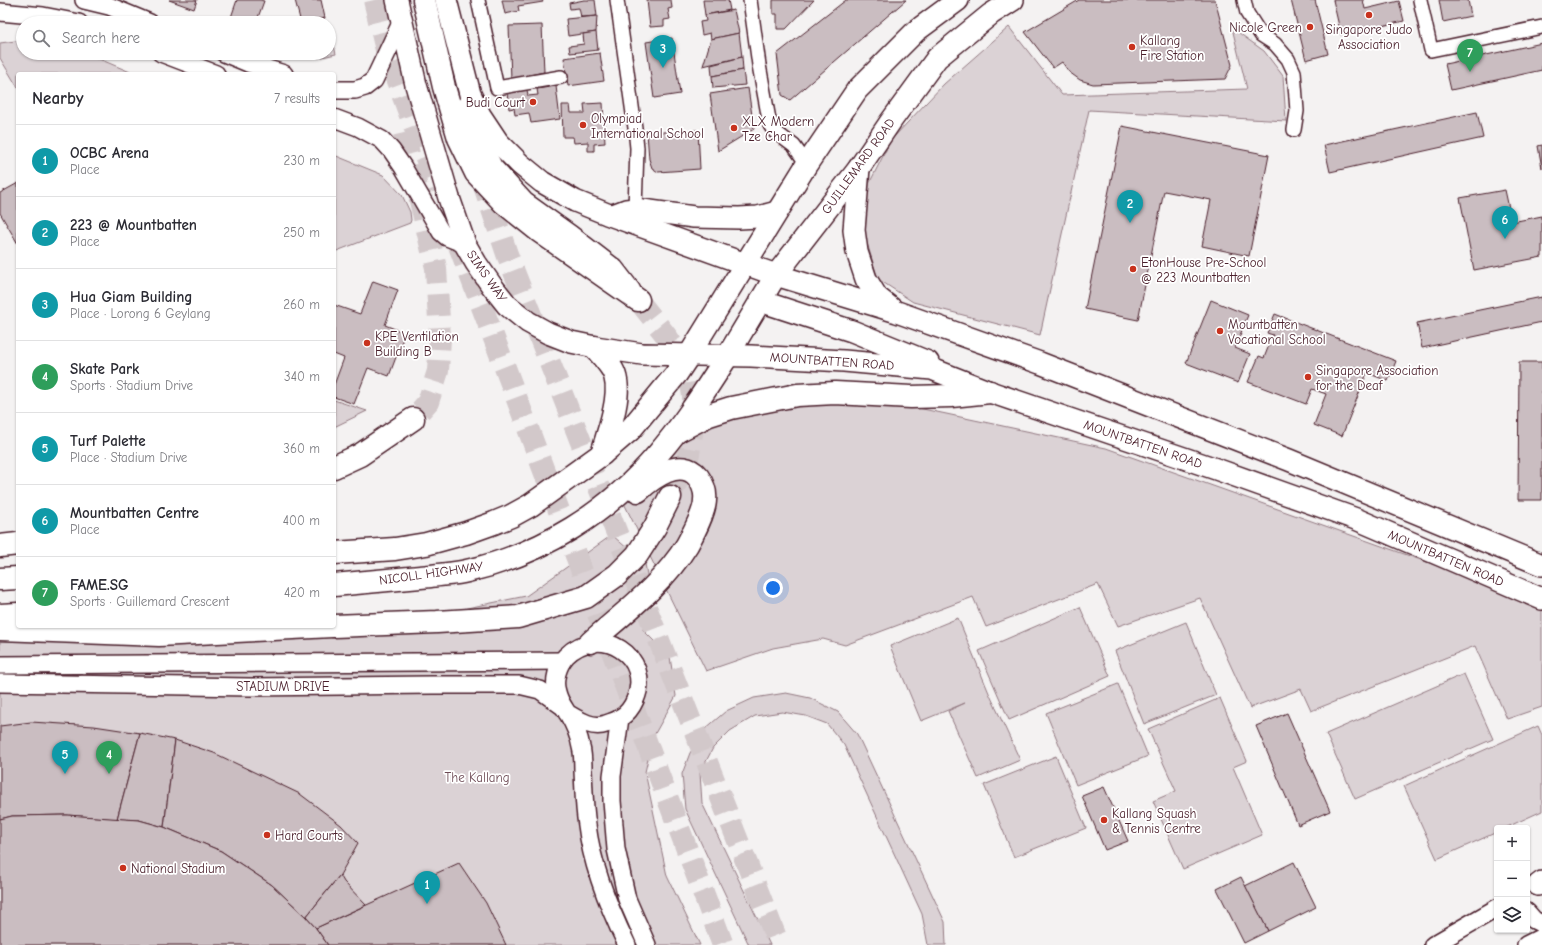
<!DOCTYPE html>
<meta charset="utf-8">
<style>
body{margin:0;font-family:"Comic Neue",sans-serif;background:#f2f2f3;color:#2b2b33}
.controls{position:absolute;right:12px;bottom:12px;display:grid;overflow:hidden;border-radius:4px;box-shadow:0 1px 3px #0004}
.controls button{width:36px;height:36px;display:grid;place-items:center;padding:0;border:0;border-bottom:1px solid #e1e1e2;background:#fff;color:#2b2b33;font:20px sans-serif}
.you{position:absolute;left:773px;top:588px;width:14px;height:14px;margin:-10px;border:3px solid #fff;border-radius:50%;background:#1a73e8;box-shadow:0 0 0 6px #1a73e833}
.badge{display:grid;place-items:center;width:26px;height:26px;border-radius:50%;background:#b45309;color:#fff;font-size:13px;font-weight:700}
.pin{position:absolute;translate:-50% -33px;filter:drop-shadow(0 1px 2px #0008)}
.pin::after{content:'';position:absolute;top:21px;width:14px;height:12px;background:inherit;clip-path:polygon(0 0,100% 0,50% 100%)}
.list{margin:0;padding:0;list-style:none}
h2{display:flex;justify-content:space-between;align-items:center;height:52px;margin:0;padding:0 16px;font-size:17px}
h2 small{font-size:13px;font-weight:400;color:#7c7c81}
.list li{display:grid;grid-template-columns:26px 1fr auto;gap:12px;align-items:center;box-sizing:border-box;height:72px;padding:0 16px;border-top:1px solid #e1e1e2}
.list b{display:block;font-size:15px;white-space:nowrap}
.list p{margin:0;font-size:13px;white-space:nowrap;color:#7c7c81}
.list em{font-size:13px;font-style:normal;color:#7c7c81}
.icon{flex:none;width:22px;height:22px;fill:none;stroke:currentColor;stroke-width:2;stroke-linecap:round;stroke-linejoin:round}
.map{position:relative;flex:none;width:1542px;height:945px;overflow:hidden}
.search{position:absolute;background:#fff;box-shadow:0 1px 3px #0004;left:16px;top:16px;width:320px;height:44px;display:flex;align-items:center;gap:10px;box-sizing:border-box;padding:0 14px;border-radius:22px;color:#7c7c81;font-size:15px}
.panel{position:absolute;background:#fff;box-shadow:0 1px 3px #0004;left:16px;top:72px;width:320px;height:556px;border-radius:4px}
.map>svg:first-child{display:block}
.green{fill:#dbd2d5;stroke:#927880}
.building{fill:#cabdc1;stroke:#4a1f2b}
.lines{fill:none;stroke-linecap:round;stroke-linejoin:round}
.motorway-tunnel{stroke:#d2c8ca;stroke-width:22;stroke-dasharray:22 11;stroke-linecap:butt}
.minor-casing{stroke:#4a1f2b;stroke-width:16}
.tertiary-casing{stroke:#4a1f2b;stroke-width:20}
.primary-casing{stroke:#4a1f2b;stroke-width:24}
.trunk-casing{stroke:#4a1f2b;stroke-width:25}
.motorway-casing{stroke:#4a1f2b;stroke-width:25}
.minor{stroke:#fff;stroke-width:13}
.tertiary{stroke:#fff;stroke-width:17}
.primary{stroke:#fff;stroke-width:21}
.trunk{stroke:#fff;stroke-width:22}
.motorway{stroke:#fff;stroke-width:22}
.poi-dot{fill:#c8321e;stroke:#fff;stroke-width:1.5}
.labels{text-anchor:middle;dominant-baseline:central;stroke-width:3.5;stroke-linejoin:round;paint-order:stroke}
.poi-label{font-size:13px;fill:#4a1f2b;stroke:#fff;text-anchor:start}
.street-label{font-size:13px;fill:#4a1f2b;stroke:#fff}
.park-label{font-size:13px;fill:#6e4c56;stroke:#fff}
</style>
<div class="map">
<svg width="1542" height="945" viewBox="0 0 1542 945">
<rect width="100%" height="100%" fill="#f4f2f2"/>
<filter id="ink" filterUnits="userSpaceOnUse"><feTurbulence type="fractalNoise" baseFrequency=".025" numOctaves="2"/><feDisplacementMap in="SourceGraphic" scale="8" xChannelSelector="R" yChannelSelector="G"/><feConvolveMatrix kernelMatrix="1 2 1 2 8 2 1 2 1" color-interpolation-filters="sRGB"/></filter>
<g filter="url(#ink)">
<!-- green -->
<g class="green">
<path d="M329,25L336,54L318,58L317,53H329Z"/>
<path d="M1009,27L1062,95L1247,89L1232,28L1264,51L1283,76L1286,121L1089,110L1040,335L913,302L878,279L863,230L869,184L891,140L944,84Z"/>
<path d="M23,40V53H85L135,74H18V88L0,58V43Z"/>
<path d="M334,155L383,175L402,195L410,212L411,220L410,223L334,252Z"/>
<path d="M835,396L904,405L1106,448L1542,603V707L1507,719L1475,646L1311,711L1301,689L1250,708L1200,598L1118,626L1098,584L986,627L973,597L845,645L823,639L773,648L706,671L620,495L675,432Z"/>
<path d="M334,400L367,411L334,427Z"/>
<path d="M612,535L645,564L651,596L643,630L670,657L676,696L653,737L645,772L667,876L700,945H0V641L393,623L526,596Z"/>
<path d="M1080,607L1110,676L1009,720L979,651Z"/>
<path d="M958,618L989,693L1020,760L978,778L948,711L965,703L921,721L890,646Z"/>
<path d="M1186,622L1216,695L1144,724L1115,651Z"/>
<path d="M1464,674L1493,739L1355,799L1326,734Z"/>
<path d="M1118,684L1148,756L1076,785L1046,713Z"/>
<path d="M786,693L810,698L838,712L857,734L945,922L946,945H928L922,914L844,745L827,724L806,716L782,712L755,716L730,731L713,748L700,773L702,803L770,945H749L685,809L682,774L690,753L705,729L726,711L754,698Z"/>
<path d="M1220,698L1247,761L1233,767L1262,835L1183,869L1153,801L1176,791L1148,729Z"/>
<path d="M1538,726L1542,735V811L1505,828H1497V832L1437,859L1404,786Z"/>
<path d="M1056,756L1086,828L1014,857L984,785Z"/>
</g>
<!-- building -->
<g class="building">
<path d="M169,0H197L194,9Z"/>
<path d="M237,0H260L264,1L256,23H229Z"/>
<path d="M295,0H321L325,18L301,23Z"/>
<path d="M502,0H542L543,2L518,6L519,11L505,14Z"/>
<path d="M584,0H595L597,16L581,17L579,8L570,9L569,3Z"/>
<path d="M647,0H671L672,8L668,9L670,19L664,20V26L650,27Z"/>
<path d="M703,0H728L730,10L705,15Z"/>
<path d="M773,0H814L786,29H777V14H773Z"/>
<path d="M846,0H906L790,100L782,95L777,54Z"/>
<path d="M1079,0H1215L1232,65L1225,79L1093,84L1080,80L1069,72L1062,62L1053,68L1025,32Z"/>
<path d="M1291,0H1315L1328,54L1306,60Z"/>
<path d="M1333,0H1363L1365,9L1399,1L1404,21L1341,35Z"/>
<path d="M1439,0H1468L1471,16L1443,22Z"/>
<path d="M734,10L739,33L711,39L710,33L702,35L700,22L706,21L705,15Z"/>
<path d="M597,16L596,32L568,36L566,19Z"/>
<path d="M542,25L544,72L511,79L509,26Z"/>
<path d="M596,32L598,50L570,53L569,46L584,44L583,34Z"/>
<path d="M739,33L742,57L703,66L711,39Z"/>
<path d="M672,38L680,94L654,98L646,42Z"/>
<path d="M1542,43V70L1451,90L1445,64Z"/>
<path d="M600,53L604,81L568,86L564,58Z"/>
<path d="M742,57L743,70L712,76L711,65Z"/>
<path d="M743,70L745,85L713,88L712,76Z"/>
<path d="M556,86L560,119L531,123L529,113L515,115L514,108L509,109L507,93L527,90L528,96L538,95L537,89Z"/>
<path d="M748,88L754,129L718,151L710,94Z"/>
<path d="M603,103L605,143L594,144V151H588V142L574,143L573,137H563L562,105H570L571,113H585L584,104Z"/>
<path d="M1477,112L1483,138L1330,172L1324,145Z"/>
<path d="M1122,126L1269,155L1249,256L1202,246L1211,200L1164,191L1138,320L1085,309Z"/>
<path d="M698,130L700,169L658,172L652,168L649,159L647,133Z"/>
<path d="M1542,145V168L1538,146Z"/>
<path d="M18,183V244L0,213V193Z"/>
<path d="M1505,190L1512,222L1542,216V257L1474,270L1460,198Z"/>
<path d="M373,281L398,290L385,325L405,333L389,376L368,368L354,404L334,397V385L344,358L334,354V305L360,314Z"/>
<path d="M1542,297V322L1422,348L1417,323Z"/>
<path d="M1211,300L1248,315L1235,348L1250,354L1238,383L1186,363Z"/>
<path d="M1275,314L1396,361L1388,381L1367,373L1342,436L1314,425L1326,394L1312,389L1306,404L1248,382L1259,356L1264,358L1273,335L1267,333Z"/>
<path d="M1519,362H1542V500H1518Z"/>
<path d="M1287,713L1330,811L1298,825L1256,726Z"/>
<path d="M31,722L94,726L140,733L117,819L67,815L12,816L0,819V726Z"/>
<path d="M140,733L175,740L164,827L139,820L117,819Z"/>
<path d="M175,740L214,753L300,794L341,825L358,843L340,875L306,917L272,885L221,851L164,827Z"/>
<path d="M1104,787L1128,841L1105,850L1082,796Z"/>
<path d="M67,815L139,820L164,827L221,851L272,885L306,917L316,928L328,945H0V819L12,816Z"/>
<path d="M1294,862L1316,907L1268,931L1245,886Z"/>
<path d="M459,863L486,903L506,945H328L316,928Z"/>
<path d="M340,875L344,882L366,905L316,928L306,917Z"/>
<path d="M1241,877L1268,931L1244,943L1217,889Z"/>
</g>
<g class="lines">
<!-- motorway-tunnel -->
<g class="motorway-tunnel">
<path d="M374,0L387,54L438,190"/>
<path d="M404,133L436,268L440,338L438,371L428,402L413,419"/>
<path d="M481,177L507,254L779,945"/>
<path d="M458,243L723,945"/>
<path d="M638,300L668,338L689,372L693,396V427L689,454L670,497"/>
</g>
<defs>
<g id="minor">
<path d="M478,0L497,88L561,77"/>
<path d="M617,0L635,128L637,148L635,209"/>
<path d="M750,0L759,65L770,125L774,131L794,146L807,164"/>
<path d="M1244,0L1247,13L1261,35L1275,44L1288,59L1294,72L1297,111L1294,130"/>
<path d="M1420,0L1431,50L1542,27"/>
</g>
<g id="tertiary">
<path d="M84,0L109,6L150,23"/>
<path d="M0,12L43,16L79,23"/>
<path d="M161,53L216,74"/>
<path d="M224,53L248,63L284,74"/>
<path d="M334,90H355L365,87L374,80L402,21"/>
<path d="M334,118L358,127L382,140L392,151L403,167L441,232L447,237L465,244"/>
<path d="M0,665L562,661"/>
<path d="M0,683L250,687L432,685H519L540,690L561,705"/>
<path d="M567,713C579,720 592,729 606,724C611,722 616,721 620,718C627,714 632,707 635,700C654,657 600,622 566,656C558,665 553,680 557,692C559,701 563,706 568,714C574,724 579,735 581,747C583,754 583,763 583,771C584,789 584,807 587,825C592,867 609,908 627,945"/>
<path d="M620,718L612,776V801L616,849L627,899L647,945"/>
<path d="M1527,912L1534,920L1542,924"/>
<path d="M1433,945L1497,908"/>
<path d="M1526,945L1542,937"/>
</g>
<g id="primary">
<path d="M397,0L416,85L449,198L465,244L476,263L492,286L507,305L528,322L548,333L571,342L595,347L642,354L751,356L844,361L932,369L990,392L1216,469L1356,519L1542,599"/>
<path d="M446,0L470,94L480,115L498,142L520,164L542,182L575,201L607,214L776,275L897,312L1040,363L1289,460L1542,565"/>
<path d="M468,105L469,122L472,129L492,168L524,203L570,236L613,269L630,291"/>
<path d="M859,168L854,230L857,252L866,279L877,297L891,308"/>
<path d="M613,215L626,210L635,209L694,217L739,218L758,217L777,212"/>
<path d="M760,301L852,331L928,362"/>
<path d="M689,355L807,164L857,90L916,31L958,0"/>
<path d="M728,355L776,275L859,168L891,121L937,58L991,14L1013,0"/>
<path d="M1538,885L1542,882"/>
</g>
<g id="trunk">
<path d="M595,347C600,354 607,361 612,369C625,390 608,431 602,454"/>
<path d="M678,431L709,415L731,408L797,395L835,393L911,397L951,396L990,392"/>
<path d="M334,553L395,549L426,544L466,533L494,523L511,516L531,505L602,454L630,430L677,373L689,355"/>
<path d="M0,579L18,578"/>
<path d="M334,585C366,582 399,579 431,576C443,574 455,574 467,571C542,554 608,513 658,454C684,424 706,389 728,355"/>
<path d="M0,615L18,614"/>
<path d="M591,642C625,612 663,584 687,545C693,534 705,512 705,500C706,492 703,484 698,477C681,456 652,478 638,491"/>
</g>
<g id="motorway">
<path d="M424,0L444,87L459,138L476,173L504,203L539,231L638,300"/>
<path d="M334,467L360,455L413,419"/>
<path d="M0,546L18,544"/>
<path d="M334,626L437,622L518,617L586,597L617,575L637,555L655,527L670,497"/>
<path d="M0,629L159,635L332,626"/>
</g>
</defs>
<!-- minor casing -->
<use href="#minor" class="minor-casing"/>
<!-- tertiary casing -->
<use href="#tertiary" class="tertiary-casing"/>
<!-- primary casing -->
<use href="#primary" class="primary-casing"/>
<!-- trunk casing -->
<use href="#trunk" class="trunk-casing"/>
<!-- motorway casing -->
<use href="#motorway" class="motorway-casing"/>
<!-- minor -->
<use href="#minor" class="minor"/>
<!-- tertiary -->
<use href="#tertiary" class="tertiary"/>
<!-- primary -->
<use href="#primary" class="primary"/>
<!-- trunk -->
<use href="#trunk" class="trunk"/>
<!-- motorway -->
<use href="#motorway" class="motorway"/>
</g>
</g>
<!-- markers -->
<g class="poi-dot">
<circle cx="1369" cy="15" r="4"/>
<circle cx="1310" cy="27" r="4"/>
<circle cx="1132" cy="47" r="4"/>
<circle cx="533" cy="102" r="4"/>
<circle cx="583" cy="125" r="4"/>
<circle cx="734" cy="128" r="4"/>
<circle cx="1133" cy="269" r="4"/>
<circle cx="1220" cy="331" r="4"/>
<circle cx="367" cy="343" r="4"/>
<circle cx="1308" cy="377" r="4"/>
<circle cx="1104" cy="820" r="4"/>
<circle cx="267" cy="835" r="4"/>
<circle cx="123" cy="868" r="4"/>
</g>
<g class="labels">
<!-- poi labels -->
<g class="poi-label">
<text x="1302" y="27" text-anchor="end">Nicole Green</text>
<text x="1369" y="29" text-anchor="middle">Singapore Judo<tspan x="1369" dy="15">Association</tspan></text>
<text x="1140" y="40">Kallang<tspan x="1140" dy="15">Fire Station</tspan></text>
<text x="525" y="102" text-anchor="end">Budi Court</text>
<text x="591" y="118">Olympiad<tspan x="591" dy="15">International School</tspan></text>
<text x="742" y="121">XLX Modern<tspan x="742" dy="15">Tze Char</tspan></text>
<text x="1141" y="262">EtonHouse Pre-School<tspan x="1141" dy="15">@ 223 Mountbatten</tspan></text>
<text x="1228" y="324">Mountbatten<tspan x="1228" dy="15">Vocational School</tspan></text>
<text x="375" y="336">KPE Ventilation<tspan x="375" dy="15">Building B</tspan></text>
<text x="1316" y="370">Singapore Association<tspan x="1316" dy="15">for the Deaf</tspan></text>
<text x="1112" y="813">Kallang Squash<tspan x="1112" dy="15">&amp; Tennis Centre</tspan></text>
<text x="275" y="835">Hard Courts</text>
<text x="131" y="868">National Stadium</text>
</g>
<!-- street labels -->
<g class="street-label">
<text transform="translate(858 166) rotate(-54)">GUILLEMARD ROAD</text>
<text transform="translate(487 276) rotate(55)">SIMS WAY</text>
<text transform="translate(832 361) rotate(4)">MOUNTBATTEN ROAD</text>
<text transform="translate(1143 444) rotate(19)">MOUNTBATTEN ROAD</text>
<text transform="translate(1446 558) rotate(23)">MOUNTBATTEN ROAD</text>
<text transform="translate(431 573) rotate(-8)">NICOLL HIGHWAY</text>
<text x="283" y="686">STADIUM DRIVE</text>
</g>
<!-- park labels -->
<g class="park-label">
<text x="477" y="777">The Kallang</text>
</g>
</g>
</svg>
<div class="controls">
<button>+</button>
<button>−</button>
<button><svg class="icon" aria-label="layers" viewBox="0 0 24 24"><path d="M12 4l9 5-9 5-9-5zM3 14l9 5 9-5"/></svg></button>
</div>
<div class="you"></div>
<div class="pin badge" style="left:427px;top:904px;background:#0f9aa8">1</div>
<div class="pin badge" style="left:1130px;top:223px;background:#0f9aa8">2</div>
<div class="pin badge" style="left:663px;top:68px;background:#0f9aa8">3</div>
<div class="pin badge" style="left:109px;top:774px;background:#2e9e5b">4</div>
<div class="pin badge" style="left:65px;top:774px;background:#0f9aa8">5</div>
<div class="pin badge" style="left:1505px;top:239px;background:#0f9aa8">6</div>
<div class="pin badge" style="left:1470px;top:72px;background:#2e9e5b">7</div>
<div class="search"><svg class="icon" aria-label="search" viewBox="0 0 24 24"><circle cx="10" cy="10" r="6"/><path d="M15 15l6 6"/></svg>Search here</div>
<section class="panel">
<h2>Nearby<small>7 results</small></h2>
<ul class="list">
<li><span class="badge" style="background:#0f9aa8">1</span><div><b>OCBC Arena</b><p>Place</p></div><em>230 m</em></li>
<li><span class="badge" style="background:#0f9aa8">2</span><div><b>223 @ Mountbatten</b><p>Place</p></div><em>250 m</em></li>
<li><span class="badge" style="background:#0f9aa8">3</span><div><b>Hua Giam Building</b><p>Place · Lorong 6 Geylang</p></div><em>260 m</em></li>
<li><span class="badge" style="background:#2e9e5b">4</span><div><b>Skate Park</b><p>Sports · Stadium Drive</p></div><em>340 m</em></li>
<li><span class="badge" style="background:#0f9aa8">5</span><div><b>Turf Palette</b><p>Place · Stadium Drive</p></div><em>360 m</em></li>
<li><span class="badge" style="background:#0f9aa8">6</span><div><b>Mountbatten Centre</b><p>Place</p></div><em>400 m</em></li>
<li><span class="badge" style="background:#2e9e5b">7</span><div><b>FAME.SG</b><p>Sports · Guillemard Crescent</p></div><em>420 m</em></li>
</ul>
</section>
</div>
